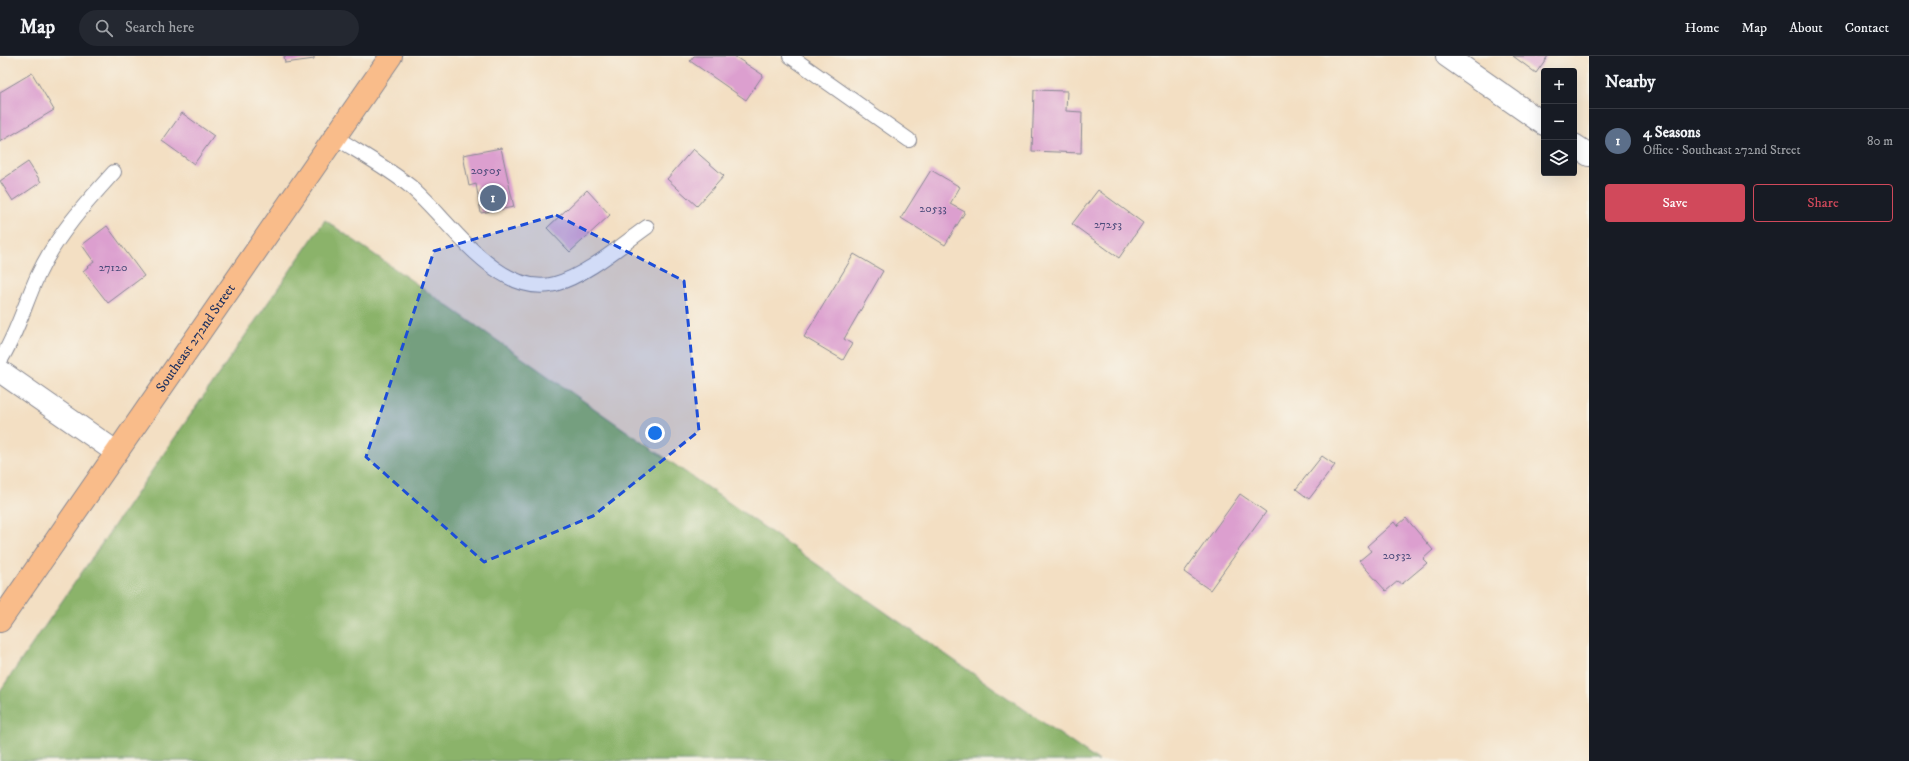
<!DOCTYPE html>
<meta charset="utf-8">
<style>
body{margin:0;font-family:"IM FELL DW Pica",serif;background:#242831;color:#f1f3f6}
.controls{position:absolute;right:12px;top:12px;display:grid;overflow:hidden;border-radius:4px;box-shadow:0 4px 16px #0002}
.controls button{width:36px;height:36px;display:grid;place-items:center;padding:0;border:0;border-bottom:1px solid #363941;background:#171b24;color:#f1f3f6;font:20px sans-serif}
.you{position:absolute;left:655px;top:377px;width:14px;height:14px;margin:-10px;border:3px solid #fff;border-radius:50%;background:#1a73e8;box-shadow:0 0 0 6px #1a73e833}
.badge{display:grid;place-items:center;width:26px;height:26px;border-radius:50%;background:#d1495b;color:#fff;font-size:13px;font-weight:700}
.pin{position:absolute;translate:-50% -50%;border:2px solid #fff;box-shadow:0 1px 4px #0006}
.list{margin:0;padding:0;list-style:none}
h2{display:flex;justify-content:space-between;align-items:center;height:52px;margin:0;padding:0 16px;font-size:17px}
h2 small{font-size:13px;font-weight:400;color:#9ea1a6}
.list li{display:grid;grid-template-columns:26px 1fr auto;gap:12px;align-items:center;box-sizing:border-box;height:64px;padding:0 16px;border-top:1px solid #363941}
.list b{display:block;font-size:15px;white-space:nowrap}
.list p{margin:0;font-size:13px;white-space:nowrap;color:#9ea1a6}
.list em{font-size:13px;font-style:normal;color:#9ea1a6}
.actions{display:flex;gap:8px;padding:12px 16px}
.actions a{flex:1;padding:9px 0;border:1px solid #d1495b;border-radius:4px;text-align:center;font-size:14px;color:#d1495b}
.actions .main{background:#d1495b;color:#fff}
.icon{flex:none;width:22px;height:22px;fill:none;stroke:currentColor;stroke-width:2;stroke-linecap:round;stroke-linejoin:round}
.map{position:relative;flex:none;width:1589px;height:705px;overflow:hidden}
header{display:flex;align-items:center;gap:24px;box-sizing:border-box;height:56px;padding:0 20px;background:#171b24;border-bottom:1px solid #363941}
header strong{font-size:19px}
nav{display:flex;gap:22px;margin-inline-start:auto;font-size:14px}
.search{width:280px;height:36px;background:#242831;display:flex;align-items:center;gap:10px;box-sizing:border-box;padding:0 14px;border-radius:22px;color:#9ea1a6;font-size:15px}
main{display:flex}
aside{flex:1;background:#171b24}
.map>svg:first-child{display:block}
.forest{fill:#8bb36a;stroke:#537164}
.building{fill:#dc9fcf}
.lines{fill:none;stroke-linecap:round;stroke-linejoin:round}
.service-casing{stroke:#878790;stroke-width:16}
.minor-casing{stroke:#878790;stroke-width:24}
.primary-casing{stroke:#878790;stroke-width:24}
.service{stroke:#fff;stroke-width:14}
.minor{stroke:#fff;stroke-width:22}
.primary{stroke:#f9bc8a;stroke-width:22}
.marked{fill:#1d4ed8;fill-opacity:0.2;stroke:#1d4ed8;stroke-width:3;stroke-dasharray:8 5;stroke-linejoin:round}
.labels{text-anchor:middle;dominant-baseline:central;stroke-width:3.5;stroke-linejoin:round;paint-order:stroke}
.number-label{font-size:12px;fill:#4b4b7a}
.street-label{font-size:14px;fill:#1b2f5e;stroke:#f7f3e8}
</style>
<header>
<strong>Map</strong>
<div class="search"><svg class="icon" aria-label="search" viewBox="0 0 24 24"><circle cx="10" cy="10" r="6"/><path d="M15 15l6 6"/></svg>Search here</div>
<nav><a>Home</a><a>Map</a><a>About</a><a>Contact</a></nav>
</header>
<main>
<div class="map">
<svg width="1589" height="705" viewBox="0 0 1589 705">
<rect width="100%" height="100%" fill="#f7f3e8"/>
<filter id="ink" filterUnits="userSpaceOnUse"><feTurbulence type="fractalNoise" baseFrequency=".025" numOctaves="2"/><feDisplacementMap in="SourceGraphic" scale="8" xChannelSelector="R" yChannelSelector="G"/><feConvolveMatrix kernelMatrix="1 2 1 2 8 2 1 2 1" color-interpolation-filters="sRGB"/></filter>
<filter id="wash" filterUnits="userSpaceOnUse"><feTurbulence type="fractalNoise" baseFrequency=".012" numOctaves="4" result="noise"/><feDisplacementMap in="SourceGraphic" scale="16" xChannelSelector="R" yChannelSelector="G"/><feGaussianBlur stdDeviation="0.9" result="paint"/><feColorMatrix in="noise" values="0 0 0 0 0 0 0 0 0 0 0 0 0 0 0 0 0 1.4 0 .05"/><feComposite in="paint" operator="in"/></filter>
<g filter="url(#wash)">
<rect width="100%" height="100%" fill="#f3dfc3"/>
<!-- forest -->
<path class="forest" d="M325,164L1098,705H0V635Z"/>
<g id="blocks">
<!-- building -->
<g class="building">
<path d="M284,0H314V3L285,7Z"/>
<path d="M694,0H734L763,19L746,44L690,5Z"/>
<path d="M1513,0H1548L1536,17Z"/>
<path d="M32,17L54,54L0,86V36Z"/>
<path d="M1034,34L1067,35L1066,55L1082,56L1081,97L1032,95Z"/>
<path d="M182,57L214,80L194,108L162,85Z"/>
<path d="M501,92L514,151L481,157L476,128L469,130L463,99Z"/>
<path d="M693,93L724,120L697,150L667,123Z"/>
<path d="M28,106L41,126L13,145L0,125Z"/>
<path d="M931,114L960,131L950,148L965,156L945,189L901,162Z"/>
<path d="M587,134L610,159L570,196L547,172Z"/>
<path d="M1098,134L1143,167L1119,202L1072,168Z"/>
<path d="M107,170L144,220L108,247L83,215L94,206L82,189Z"/>
<path d="M854,198L883,215L844,283L852,288L843,304L804,281Z"/>
<path d="M1322,400L1335,409L1309,443L1296,433Z"/>
<path d="M1240,438L1266,456L1210,534L1184,516Z"/>
<path d="M1406,462L1433,494L1423,503L1427,507L1402,528L1398,525L1386,535L1359,505L1371,495L1367,490L1394,466L1397,470Z"/>
</g>
</g>
</g>
<g filter="url(#ink)">
<use href="#blocks" fill-opacity="0" stroke="#878790" stroke-width="1"/>
<g class="lines">
<defs>
<g id="service">
<path d="M790,0L909,84"/>
<path d="M335,81C360,97 388,112 411,131C449,163 498,243 555,228C587,219 620,190 647,171"/>
<path d="M0,305C17,278 25,247 38,219C56,180 85,148 114,116"/>
</g>
<g id="minor">
<path d="M1447,0L1544,68"/>
<path d="M1574,89L1589,99"/>
<path d="M0,315L116,396"/>
</g>
<g id="primary">
<path id="s1" d="M0,565L391,0"/>
</g>
</defs>
<!-- service casing -->
<use href="#service" class="service-casing"/>
<!-- minor casing -->
<use href="#minor" class="minor-casing"/>
<!-- primary casing -->
<use href="#primary" class="primary-casing"/>
<!-- service -->
<use href="#service" class="service"/>
<!-- minor -->
<use href="#minor" class="minor"/>
<!-- primary -->
<use href="#primary" class="primary"/>
</g>
</g>
<!-- marked area -->
<path class="marked" d="M556,159L684,225L699,375L593,460L484,506L366,401L434,195Z"/>
<g class="labels">
<!-- number labels -->
<g class="number-label">
<text x="486" y="114">20505</text>
<text x="933" y="152">20533</text>
<text x="1108" y="168">27253</text>
<text x="113" y="211">27120</text>
<text x="1397" y="499">20532</text>
</g>
<!-- street labels -->
<g class="street-label">
<text stroke="none"><textPath href="#s1" startOffset="344">Southeast 272nd Street</textPath></text>
</g>
</g>
</svg>
<div class="controls">
<button>+</button>
<button>−</button>
<button><svg class="icon" aria-label="layers" viewBox="0 0 24 24"><path d="M12 4l9 5-9 5-9-5zM3 14l9 5 9-5"/></svg></button>
</div>
<div class="you"></div>
<div class="pin badge" style="left:493px;top:142px;background:#5c6f8a">1</div>
</div>
<aside>
<h2>Nearby<small></small></h2>
<ul class="list">
<li><span class="badge" style="background:#5c6f8a">1</span><div><b>4 Seasons</b><p>Office · Southeast 272nd Street</p></div><em>80 m</em></li>
</ul>
<div class="actions"><a class="main">Save</a><a>Share</a></div>
</aside>
</main>
